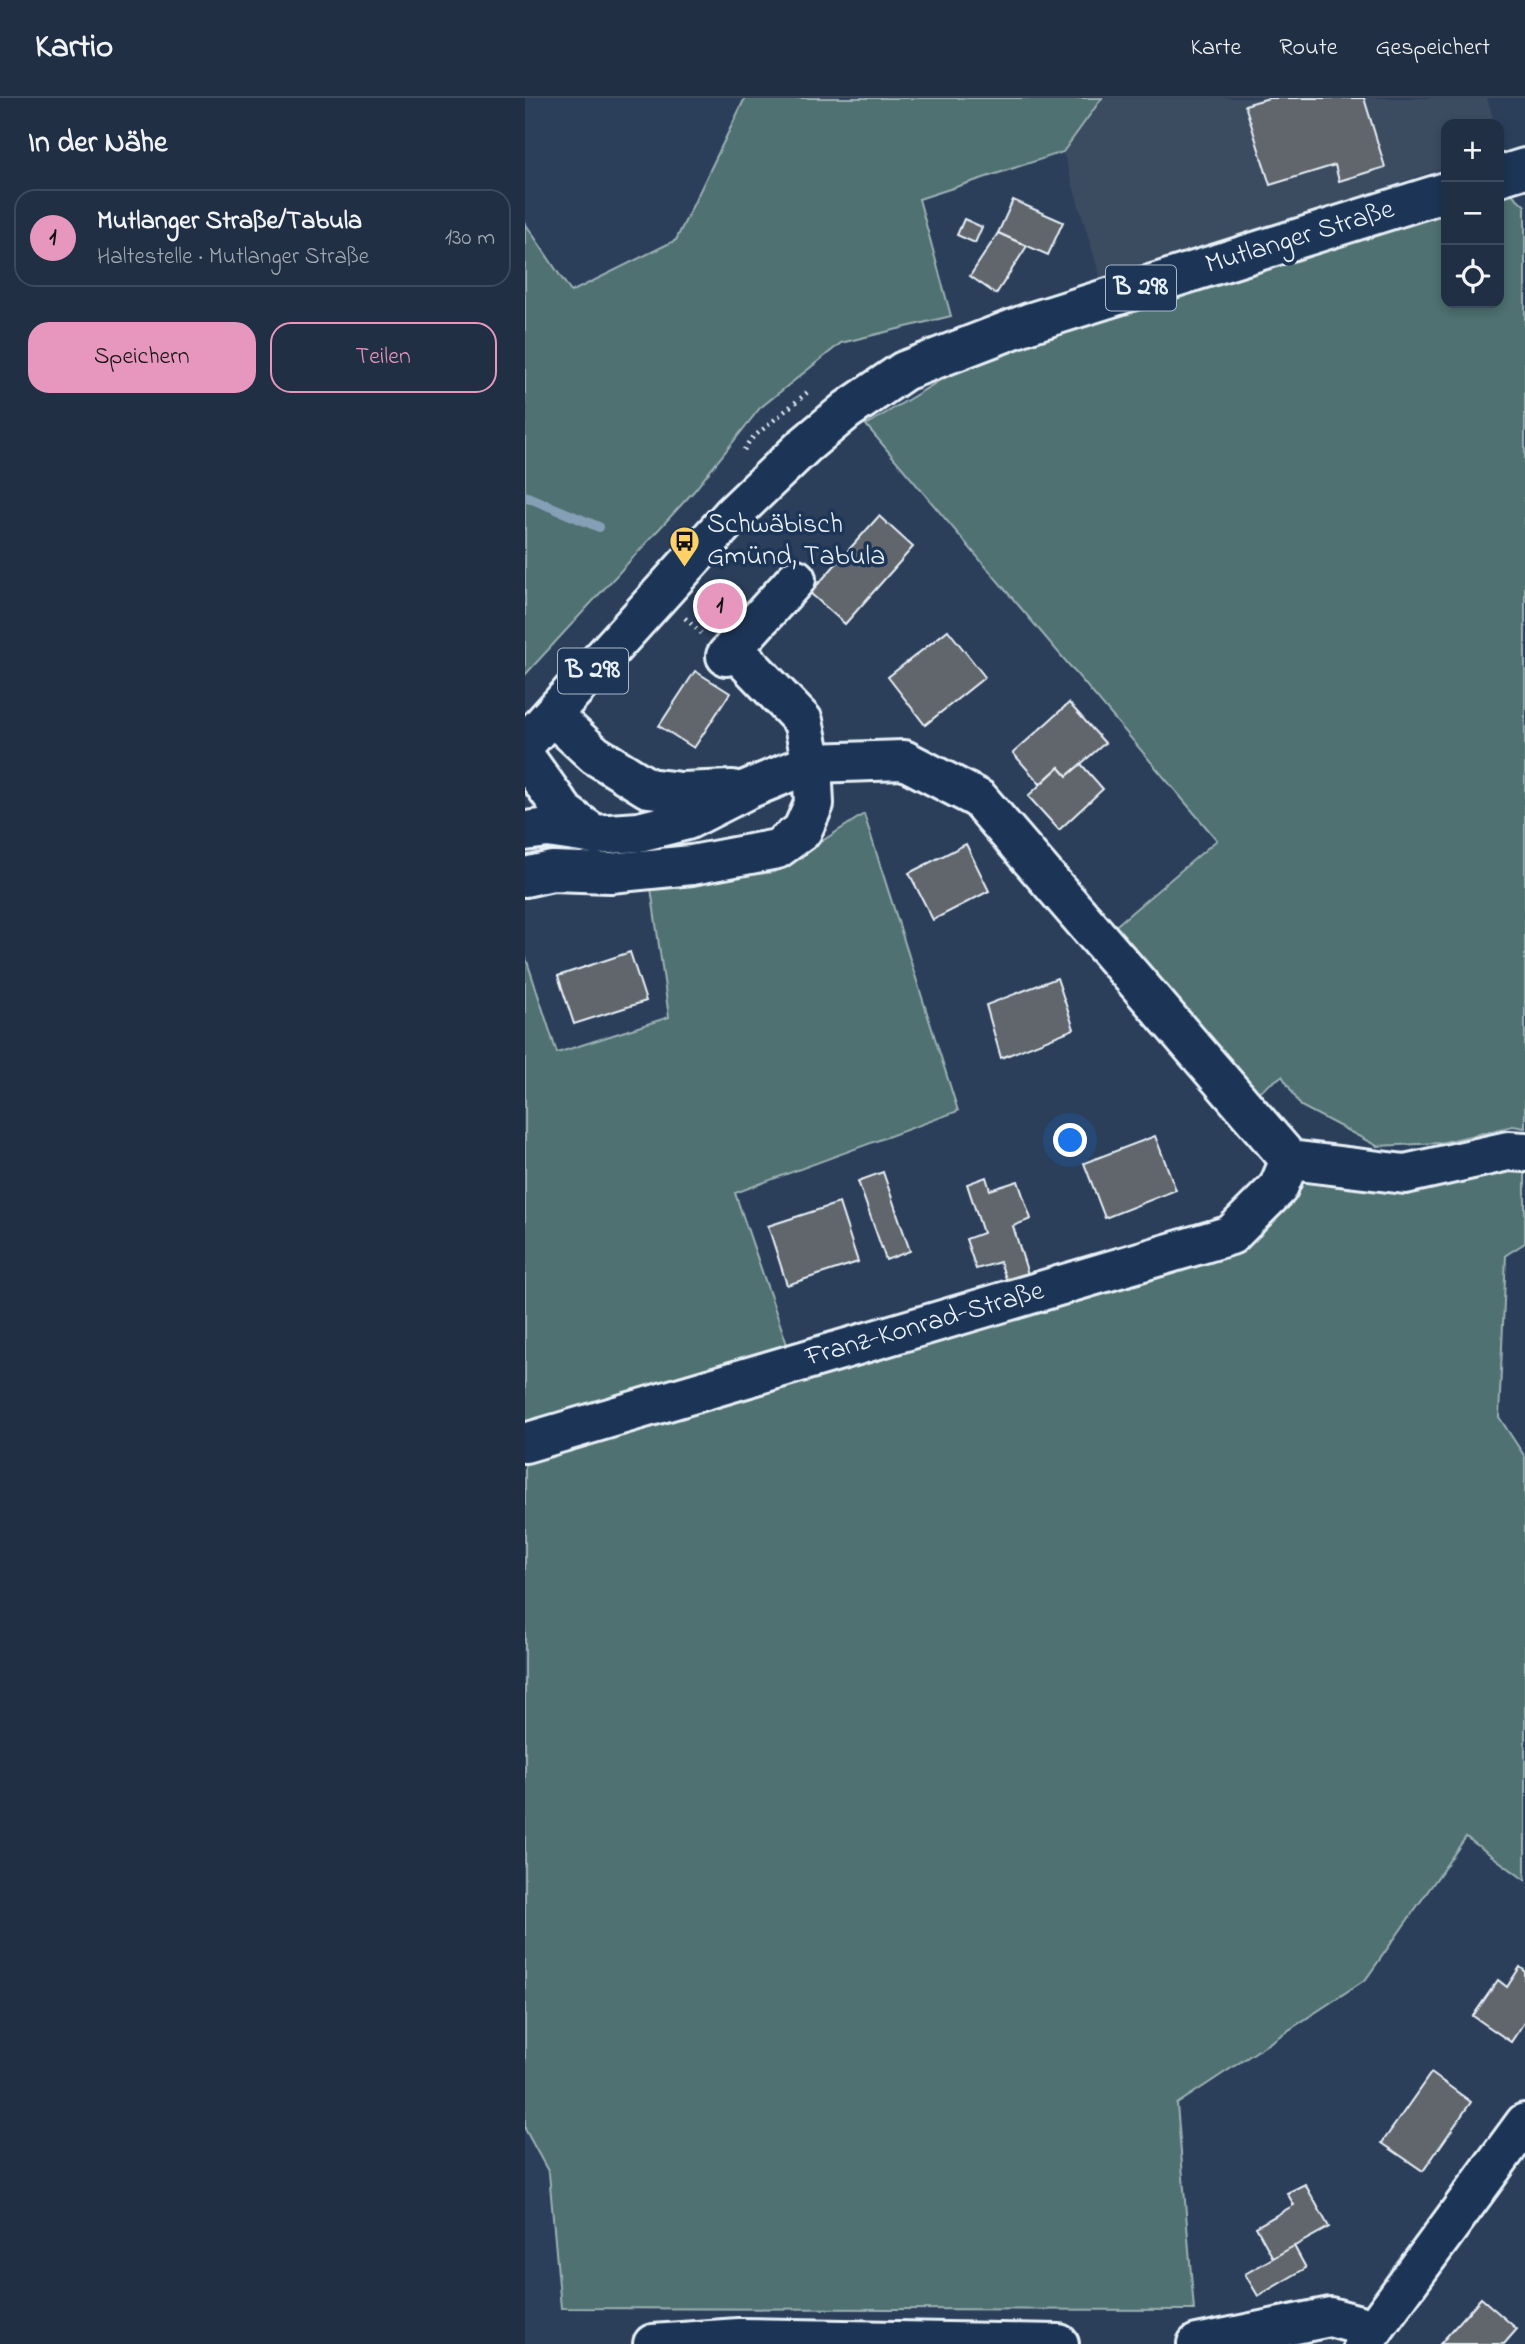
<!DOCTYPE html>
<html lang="de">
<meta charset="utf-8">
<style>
body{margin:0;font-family:"Indie Flower",sans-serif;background:#28374b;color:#f1f3f6}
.controls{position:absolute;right:21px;top:21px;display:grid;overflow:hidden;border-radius:14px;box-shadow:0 4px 10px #0003}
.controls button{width:63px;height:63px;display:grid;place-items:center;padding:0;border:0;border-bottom:2px solid #3d4a5d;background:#202f44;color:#f1f3f6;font:35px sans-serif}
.you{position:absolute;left:546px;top:1043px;width:24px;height:24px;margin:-18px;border:5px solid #fff;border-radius:50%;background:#1a73e8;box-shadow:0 0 0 10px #1a73e833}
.badge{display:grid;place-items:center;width:46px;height:46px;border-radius:50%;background:#e797bd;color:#111;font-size:23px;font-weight:700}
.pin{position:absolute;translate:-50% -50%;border:4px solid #fff;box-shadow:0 2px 7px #0006}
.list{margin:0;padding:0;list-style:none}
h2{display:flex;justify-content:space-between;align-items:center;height:91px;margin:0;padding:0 28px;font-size:30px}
h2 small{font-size:23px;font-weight:400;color:#a2a9b2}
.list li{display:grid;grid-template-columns:46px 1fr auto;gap:21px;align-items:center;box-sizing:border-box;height:98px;margin:0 14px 14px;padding:0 14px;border:2px solid #3d4a5d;border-radius:21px}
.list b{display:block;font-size:26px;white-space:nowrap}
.list p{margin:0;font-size:23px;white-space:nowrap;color:#a2a9b2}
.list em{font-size:23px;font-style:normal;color:#a2a9b2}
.actions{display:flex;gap:14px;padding:21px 28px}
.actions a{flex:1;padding:16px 0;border:2px solid #e797bd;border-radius:21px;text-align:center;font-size:24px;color:#e797bd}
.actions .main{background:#e797bd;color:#111}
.icon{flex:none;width:38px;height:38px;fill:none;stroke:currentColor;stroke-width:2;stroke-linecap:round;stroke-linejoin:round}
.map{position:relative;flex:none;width:1000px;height:2246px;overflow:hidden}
header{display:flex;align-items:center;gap:42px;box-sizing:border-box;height:98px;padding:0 35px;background:#202f44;border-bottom:2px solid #3d4a5d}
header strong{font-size:33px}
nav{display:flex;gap:38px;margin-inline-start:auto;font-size:24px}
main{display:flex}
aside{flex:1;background:#202f44}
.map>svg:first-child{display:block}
.built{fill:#3b4b60}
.green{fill:#507171;stroke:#9cb1b4;stroke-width:2}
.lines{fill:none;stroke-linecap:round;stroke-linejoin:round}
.stream{stroke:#859fb6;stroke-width:10}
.building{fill:#61666c;stroke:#e8f1f8;stroke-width:2}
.minor-casing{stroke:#e8f1f8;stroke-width:44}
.major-casing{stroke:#e8f1f8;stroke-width:44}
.path{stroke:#e8f1f8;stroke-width:4.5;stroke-dasharray:2 5;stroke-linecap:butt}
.minor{stroke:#1d3557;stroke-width:38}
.major{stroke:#1d3557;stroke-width:38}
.labels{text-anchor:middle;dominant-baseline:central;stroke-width:7;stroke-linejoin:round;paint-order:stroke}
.shield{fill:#1d3557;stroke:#abb9c8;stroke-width:2}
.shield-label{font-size:26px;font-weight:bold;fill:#e8f1f8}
.street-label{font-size:28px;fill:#e8f1f8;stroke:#1d3557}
.poi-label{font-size:28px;fill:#e8f1f8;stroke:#1d3557;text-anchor:start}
</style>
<header>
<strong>Kartio</strong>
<nav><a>Karte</a><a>Route</a><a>Gespeichert</a></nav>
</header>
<main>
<aside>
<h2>In der Nähe<small></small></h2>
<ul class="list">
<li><span class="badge">1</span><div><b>Mutlanger Straße/Tabula</b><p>Haltestelle · Mutlanger Straße</p></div><em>130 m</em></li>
</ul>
<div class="actions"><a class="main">Speichern</a><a>Teilen</a></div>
</aside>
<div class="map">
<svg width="1000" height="2246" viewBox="0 0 1000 2246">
<rect width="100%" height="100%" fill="#2b3f5b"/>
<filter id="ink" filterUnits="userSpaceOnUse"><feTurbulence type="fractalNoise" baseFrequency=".0143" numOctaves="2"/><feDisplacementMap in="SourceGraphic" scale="14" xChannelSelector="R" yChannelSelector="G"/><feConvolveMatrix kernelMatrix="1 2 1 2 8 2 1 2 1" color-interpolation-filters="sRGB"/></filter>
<g filter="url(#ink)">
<!-- built -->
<path class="built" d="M577,0H962L970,26H921V69L577,185L538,54Z"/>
<!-- green -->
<g class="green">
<path d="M220,0H577L538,54L394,101L426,218L316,245L235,310L169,393L0,577V125L46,194L151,142Z"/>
<path d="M985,94L1000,108V1030L988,1028L915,1045L852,1048L776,1008L757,978L733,994L587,831L692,742L341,327L459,256L921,113V205H974V97Z"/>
<path d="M339,716L433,1013L210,1095L265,1255L0,1332V857L32,955L144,919L126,790L249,774Z"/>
<path d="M1000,1068V1145L981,1157L974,1319L1000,1359V1782L941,1739L841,1881L652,2006L669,2212L36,2210L24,2075L0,2031V1357L617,1170L774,1083L814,1086Z"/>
</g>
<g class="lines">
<!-- stream -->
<path class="stream" d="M0,398L74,429"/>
</g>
<!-- building -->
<g class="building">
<path d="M744,0H839L860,69L814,83L810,67L745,87L720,7Z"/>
<path d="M488,102L538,124L523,157L473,135Z"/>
<path d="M439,121L457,129L450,145L432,137Z"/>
<path d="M473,135L502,148L471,196L445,178Z"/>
<path d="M354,418L388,449L320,526L285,495Z"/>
<path d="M423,532L460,579L400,627L363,579Z"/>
<path d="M170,573L205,595L169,650L134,628Z"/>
<path d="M544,605L580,645L542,678L534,669L515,686L488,655Z"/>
<path d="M556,666L578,691L534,732L503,698L534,669L542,678Z"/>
<path d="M441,746L464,793L408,822L384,775Z"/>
<path d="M105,854L121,903L49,926L33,878Z"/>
<path d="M532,880L549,931L476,960L461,907Z"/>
<path d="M630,1038L651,1092L580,1120L559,1065Z"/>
<path d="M358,1074L385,1153L361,1162L333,1083Z"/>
<path d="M461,1079L465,1092L493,1083L506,1121L488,1128L503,1176L482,1183L475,1164L451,1171L441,1141L458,1135L442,1086Z"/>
<path d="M314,1105L333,1164L262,1187L243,1128Z"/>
<path d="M995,1869L1000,1873V1923L986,1944L948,1918L973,1882L982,1889Z"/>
<path d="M906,1975L946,2004L898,2073L857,2045Z"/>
<path d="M780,2086L804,2129L748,2160L731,2129L769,2107L762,2095Z"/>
<path d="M769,2148L781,2170L733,2198L720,2176Z"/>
<path d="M956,2200L992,2231L979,2246H915Z"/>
</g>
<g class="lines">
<defs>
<g id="minor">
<path d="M201,558L271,481"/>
<path d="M28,618L70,657L123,690L156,694L207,692"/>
<path d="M0,659L40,715L70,737"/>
<path d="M0,733L23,730L70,737L114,734L162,722L223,691L287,665L379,662L454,701L765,1062L880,1076L983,1053L1000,1054"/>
<path d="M0,779L27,773L85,775L167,767L252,751L277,733L289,706L287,665L278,623L208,550"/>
<path d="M0,1345L706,1137L753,1090L765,1062"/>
<path d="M128,2246L214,2240L534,2246"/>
<path d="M672,2246L805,2219L849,2231"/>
<path d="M838,2246L1000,2025"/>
</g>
<g id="major">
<path d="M974,78L1000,70"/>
<path d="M0,646L207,417L279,348L322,312L379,273L504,225L921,94"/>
</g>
</defs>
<!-- minor casing -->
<use href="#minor" class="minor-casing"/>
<!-- major casing -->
<use href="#major" class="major-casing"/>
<!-- path -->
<g class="path">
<path d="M219,352L225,342L284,293"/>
<path d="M160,520L176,535"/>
</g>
<!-- minor -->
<use href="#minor" class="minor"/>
<!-- major -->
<use href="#major" class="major"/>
</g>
</g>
<!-- icons -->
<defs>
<symbol id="bus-pin" viewBox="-11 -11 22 30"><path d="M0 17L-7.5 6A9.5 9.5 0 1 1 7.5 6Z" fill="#ffd166" stroke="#1d3557"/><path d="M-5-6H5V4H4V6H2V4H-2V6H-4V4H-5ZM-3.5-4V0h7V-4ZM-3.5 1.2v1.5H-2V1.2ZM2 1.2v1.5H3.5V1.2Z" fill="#111"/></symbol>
</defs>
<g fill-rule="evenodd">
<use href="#bus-pin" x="142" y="426" width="35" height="47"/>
</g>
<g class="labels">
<!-- shield labels -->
<g class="shield">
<rect x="581" y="167.5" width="70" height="45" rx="5"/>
<rect x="33" y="550.5" width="70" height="45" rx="5"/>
</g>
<g class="shield-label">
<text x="616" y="190">B 298</text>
<text x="68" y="573">B 298</text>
</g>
<!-- street labels -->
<g class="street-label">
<text transform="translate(775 140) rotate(-17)">Mutlanger Straße</text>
<text transform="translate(400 1227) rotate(-16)">Franz-Konrad-Straße</text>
</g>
<!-- poi labels -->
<g class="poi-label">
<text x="182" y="427">Schwäbisch<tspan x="182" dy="32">Gmünd, Tabula</tspan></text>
</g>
</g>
</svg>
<div class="controls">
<button>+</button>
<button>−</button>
<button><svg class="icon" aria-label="locate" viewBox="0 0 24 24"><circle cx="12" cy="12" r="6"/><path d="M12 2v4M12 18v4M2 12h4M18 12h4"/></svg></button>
</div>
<div class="you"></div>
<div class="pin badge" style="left:195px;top:508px">1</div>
</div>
</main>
